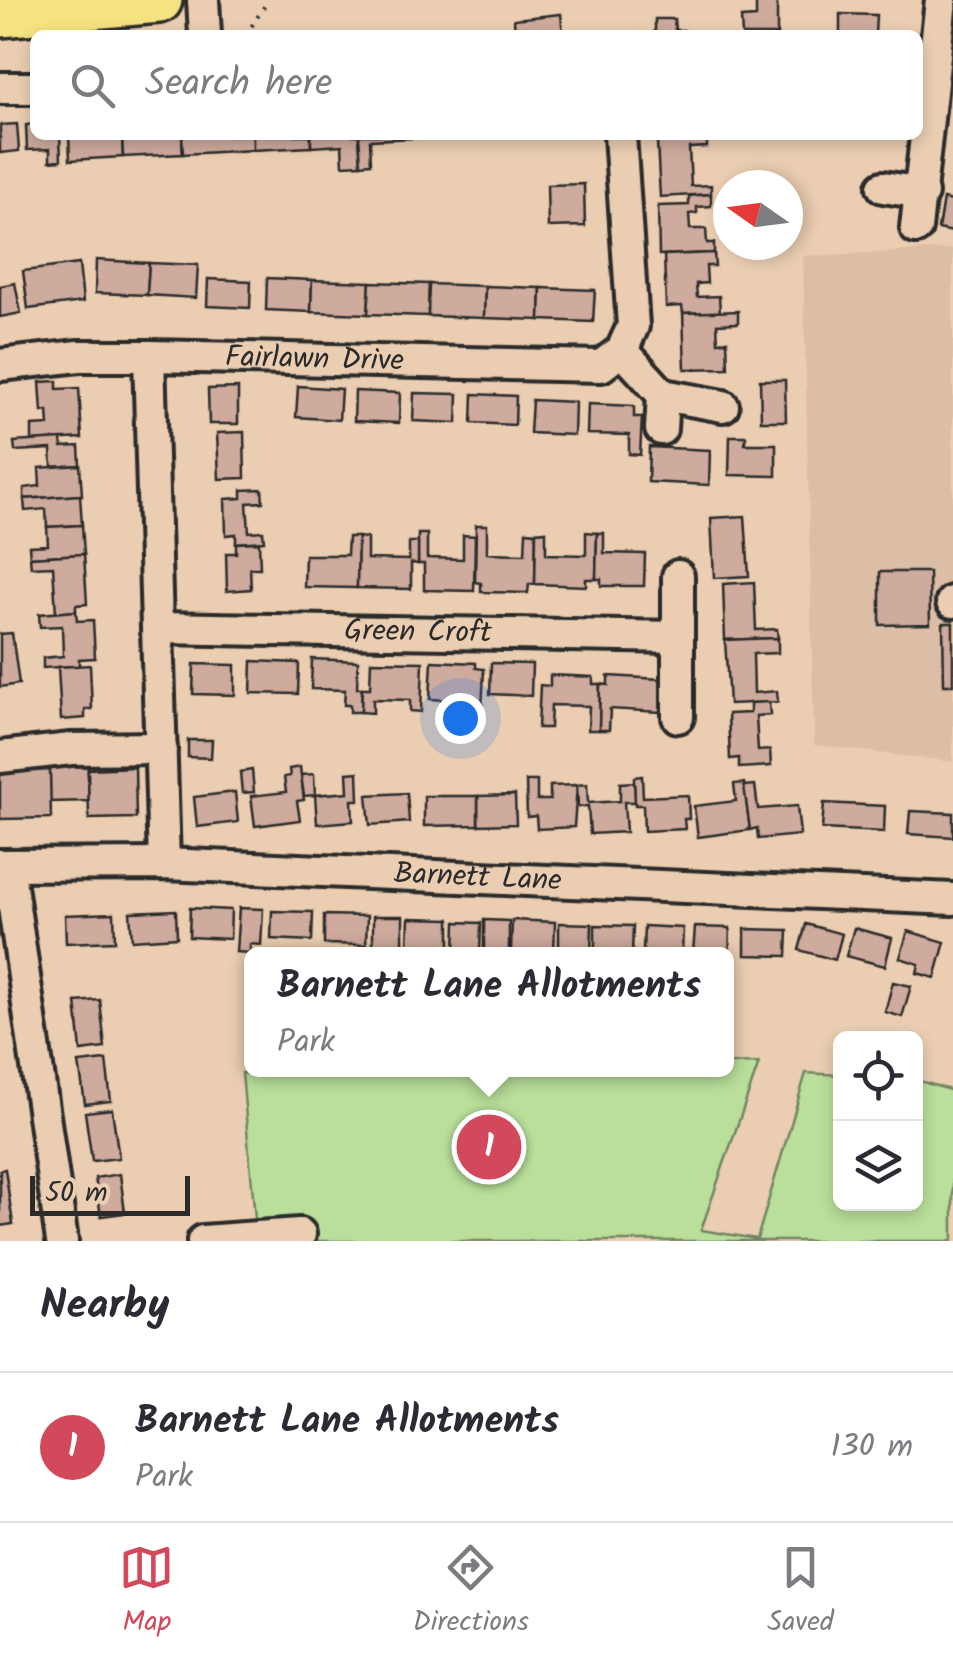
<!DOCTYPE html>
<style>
body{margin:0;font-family:Kalam,sans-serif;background:#f2f2f3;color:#2b2b33}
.controls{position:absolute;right:30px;bottom:30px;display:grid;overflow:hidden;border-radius:15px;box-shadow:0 5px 15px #0003}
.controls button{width:90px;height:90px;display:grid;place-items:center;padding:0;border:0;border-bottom:2px solid #e1e1e2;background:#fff;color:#2b2b33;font:50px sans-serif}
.compass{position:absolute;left:713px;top:170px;width:90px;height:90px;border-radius:50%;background:#fff;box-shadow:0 5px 15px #0003;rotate:284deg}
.scale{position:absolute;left:30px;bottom:25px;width:160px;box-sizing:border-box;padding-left:10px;border:5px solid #2b2b2b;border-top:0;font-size:28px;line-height:35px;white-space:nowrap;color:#2b2b2b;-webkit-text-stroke:8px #ebceb2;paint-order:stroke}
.you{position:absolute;left:460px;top:718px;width:35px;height:35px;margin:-25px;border:8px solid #fff;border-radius:50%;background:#1a73e8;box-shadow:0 0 0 15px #1a73e833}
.badge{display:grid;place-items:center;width:65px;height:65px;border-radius:50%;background:#d1495b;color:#fff;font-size:32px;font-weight:700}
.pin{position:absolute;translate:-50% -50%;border:5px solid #fff;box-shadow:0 2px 10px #0006}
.popup{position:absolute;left:244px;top:947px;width:490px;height:130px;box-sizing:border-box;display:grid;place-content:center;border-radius:15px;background:#fff;filter:drop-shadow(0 2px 8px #0005);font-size:32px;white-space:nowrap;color:#7c7c81}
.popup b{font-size:38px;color:#2b2b33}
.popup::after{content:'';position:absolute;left:50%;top:100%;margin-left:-20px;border:20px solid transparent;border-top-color:#fff}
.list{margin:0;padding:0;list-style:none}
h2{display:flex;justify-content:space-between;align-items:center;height:130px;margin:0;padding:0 40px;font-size:42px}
h2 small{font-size:32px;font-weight:400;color:#7c7c81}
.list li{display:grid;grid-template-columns:65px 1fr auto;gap:30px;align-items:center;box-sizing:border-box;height:150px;padding:0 40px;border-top:2px solid #e1e1e2}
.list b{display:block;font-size:38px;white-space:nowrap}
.list p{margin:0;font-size:32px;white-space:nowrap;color:#7c7c81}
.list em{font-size:32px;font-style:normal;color:#7c7c81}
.icon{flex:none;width:55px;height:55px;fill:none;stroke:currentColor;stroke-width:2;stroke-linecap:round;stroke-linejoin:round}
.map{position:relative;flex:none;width:953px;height:1241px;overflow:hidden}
.search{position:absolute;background:#fff;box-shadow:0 5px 15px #0003;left:30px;right:30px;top:30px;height:110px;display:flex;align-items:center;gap:25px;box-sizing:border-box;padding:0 35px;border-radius:15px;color:#7c7c81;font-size:38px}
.sheet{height:280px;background:#fff}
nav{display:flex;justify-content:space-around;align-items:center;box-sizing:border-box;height:140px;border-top:2px solid #e1e1e2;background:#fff;font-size:28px;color:#7c7c81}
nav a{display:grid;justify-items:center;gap:5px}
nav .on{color:#d1495b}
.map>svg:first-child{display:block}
.built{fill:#dcbea7}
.green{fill:#b9df9a;stroke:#728562;stroke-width:2.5}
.building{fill:#cfab9e;stroke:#2b2b2b;stroke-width:2.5}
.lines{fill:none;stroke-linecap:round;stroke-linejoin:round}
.minor-casing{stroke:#2b2b2b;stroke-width:38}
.highway-casing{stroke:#2b2b2b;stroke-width:52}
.path{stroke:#2b2b2b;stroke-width:4;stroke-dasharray:2.5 8;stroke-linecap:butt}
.minor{stroke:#ebceb2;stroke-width:30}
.highway{stroke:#f5e382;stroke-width:45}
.labels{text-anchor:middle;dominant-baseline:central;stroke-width:8;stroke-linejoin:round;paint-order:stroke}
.street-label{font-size:30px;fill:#2b2b2b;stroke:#ebceb2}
</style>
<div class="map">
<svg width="953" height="1241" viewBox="0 0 953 1241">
<rect width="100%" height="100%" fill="#ebceb2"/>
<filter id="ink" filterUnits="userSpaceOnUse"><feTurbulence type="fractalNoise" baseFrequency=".01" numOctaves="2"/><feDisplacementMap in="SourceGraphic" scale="20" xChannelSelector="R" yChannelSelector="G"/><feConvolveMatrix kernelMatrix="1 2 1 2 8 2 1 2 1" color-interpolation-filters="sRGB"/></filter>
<g filter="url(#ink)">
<!-- built -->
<path class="built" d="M953,249V762L814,745L803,256Z"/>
<!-- green -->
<path class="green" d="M759,1063L701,1230L757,1239L806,1073L840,1075V1204H916V1080L953,1091V1241H257L242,1073L726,1070L727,1064Z"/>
<!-- building -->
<g class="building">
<path d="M756,2H777V35H742L741,18L756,17Z"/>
<path d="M561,14L563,35H515L514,19Z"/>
<path d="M840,14L876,15L875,35H840Z"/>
<path d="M655,19H674L675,30H684V35H655Z"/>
<path d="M17,124L19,151L0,153V125Z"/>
<path d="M35,124V135H60L61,160L50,161V149L27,150L26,125Z"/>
<path d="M69,135H122L123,157L70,160Z"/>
<path d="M122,135H182L183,154L123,157Z"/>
<path d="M182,135H253V150L183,154Z"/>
<path d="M253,135H311V147L253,150Z"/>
<path d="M311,135H359L361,164L343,165L342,145L311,147Z"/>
<path d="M359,135H412L413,138L370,140L371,163L361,164Z"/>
<path d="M707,139V147L689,148L691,186L711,185V194L660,197L657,142Z"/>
<path d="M584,184L585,226L548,227L547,185Z"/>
<path d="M711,194V206L697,207V213L689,214L690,229H706L707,243H714V253L659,255L658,206L689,205V196Z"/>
<path d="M943,199L953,201V232L938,229Z"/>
<path d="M714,253L715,266H706L707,283L696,284L697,297L719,296L720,312L683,313L682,306L666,307L664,255Z"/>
<path d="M96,260L149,263L147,295L95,293Z"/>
<path d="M149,263L198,265L196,298L147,295Z"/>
<path d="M79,264L83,302L28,309L23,271Z"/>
<path d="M267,278L312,280L311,312L266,310Z"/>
<path d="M208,279L251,281L250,308L207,306Z"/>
<path d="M312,280L370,282L368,314L311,312Z"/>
<path d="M370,282L429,284L428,316L368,314Z"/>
<path d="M15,283L21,313L0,317V286Z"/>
<path d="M429,284L485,286L484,318L428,316Z"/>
<path d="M485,286L541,288L540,320L484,318Z"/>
<path d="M541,288L595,290L593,322L540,320Z"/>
<path d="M738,311V323L717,324L718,342L727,341L728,368L685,369L683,313Z"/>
<path d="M760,380H785L786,421H761Z"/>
<path d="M57,381V389L79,388L82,438L32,441V426L49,425L48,411L42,412L40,382Z"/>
<path d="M298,386L341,389L339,420L296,417Z"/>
<path d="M238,388V424H209L208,389Z"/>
<path d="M355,391L400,393L399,423L354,421Z"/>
<path d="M414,393L458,394L457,423L413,421Z"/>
<path d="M473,394L516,396L515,425L472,423Z"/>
<path d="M532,400L575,402L574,435L530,433Z"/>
<path d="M588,404L634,406V417H642L640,455L629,454V435L587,434Z"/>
<path d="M244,432L245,478L219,479L217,433Z"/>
<path d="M730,436H746L745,444H776V476L729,475Z"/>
<path d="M61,439L62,447L79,446L80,465L52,467L51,449L15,451L14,442Z"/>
<path d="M649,447L710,450L709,485L648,482Z"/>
<path d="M80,465L82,495L24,499V488L40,486L39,468Z"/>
<path d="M262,489L263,502L247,503L249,532L263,531L264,541L236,543V534L226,535L225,499L242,498V490Z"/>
<path d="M80,495L82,525L47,527L46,509L25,511L24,499Z"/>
<path d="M745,516L749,576L714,578L711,518Z"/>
<path d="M82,525L84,554L30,557L29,546L48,545L47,527Z"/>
<path d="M476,525H487V553L525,554L526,531L536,532L535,584H529L528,593L481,592V583L475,582Z"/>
<path d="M546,531V554L586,555V532L597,533L596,579H586V586L535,584L536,532Z"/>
<path d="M597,533H604V553L645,554L644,586H601V579H596Z"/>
<path d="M418,534H427V558L463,559V535L475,536L474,591L424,590V564H418Z"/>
<path d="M348,537H358L357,588L304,587L305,555H347Z"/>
<path d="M358,537L367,538V559L409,560V542H418V564L411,563V589L357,588Z"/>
<path d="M259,542L260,568H250L251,589L227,591L226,553H236V543Z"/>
<path d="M84,554L87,604L76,605V611L56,613L53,566L31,567L30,557Z"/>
<path d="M880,572H929L930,624L880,625Z"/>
<path d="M754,582L756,630L777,629L778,638L725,640L723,584Z"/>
<path d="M76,611L77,621L93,620L95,658L79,659V666L43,668V658L63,656L62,626L40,627L39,614Z"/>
<path d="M943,623H953V685H944Z"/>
<path d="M12,633L19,684L0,687V634Z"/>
<path d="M778,638V653L753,654L754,693L777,691L778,702L729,704L725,640Z"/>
<path d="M312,659L358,661L357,688H362L361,712H350V705H344L345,690L311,689Z"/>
<path d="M252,661L299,663L298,694L251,693Z"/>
<path d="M371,661L423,662L421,712L410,711V700L373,699V713L361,712L362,688H370Z"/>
<path d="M432,661L476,663V668L484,669L482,713L465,712V701L430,699Z"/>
<path d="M491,663L532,664L531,696L490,694Z"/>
<path d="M194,664L235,665V695L193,694Z"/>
<path d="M90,665L92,709H85V718L61,720L58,667Z"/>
<path d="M550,675L593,677V684H600L599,730H588L589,706L551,705L550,728H538L540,685L550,686Z"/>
<path d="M608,676L661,679L660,712L610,709L609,730H599L600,684L608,685Z"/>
<path d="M769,702L770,715L756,716L758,751L770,750L771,766L739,768V758L730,759L728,714L750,713V703Z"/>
<path d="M188,740H212L211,758L188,757Z"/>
<path d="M87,753L89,801L50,802L49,754Z"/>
<path d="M135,767L136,818L89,819L88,769Z"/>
<path d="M300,767L304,800L297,801L300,820L255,826L251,796L286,792L284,777L290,776L289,769Z"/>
<path d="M50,770L51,818L0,819V772Z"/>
<path d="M252,770L254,792L242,793L240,772Z"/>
<path d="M358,772L359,800H352L353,821L317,824L315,795L348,792L347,773Z"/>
<path d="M314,774L315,795L304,796L301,775Z"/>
<path d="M642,776L643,797L688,795L689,819H684L685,829L644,831L643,805H635L634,782V777Z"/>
<path d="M526,781H537V800H550V786L577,785L574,827L537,829L536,816L527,817Z"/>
<path d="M634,782L635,802H624L626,832L590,834L588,806L578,807L577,785L587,784L588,803L620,801V783Z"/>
<path d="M744,783L750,830L698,837L694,806L736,801L734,784Z"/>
<path d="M755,785L758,809L797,806L800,835L758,839L757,828L750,830L744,786Z"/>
<path d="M235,792L238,822L197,827L194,797Z"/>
<path d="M407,793L409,822L370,825L367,795Z"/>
<path d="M515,795L516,824L478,825V796Z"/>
<path d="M424,796H478V825L424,826Z"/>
<path d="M824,803L885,806L884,832L822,829Z"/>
<path d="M910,811L953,813V837L908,834Z"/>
<path d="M190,908L231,910L230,939L189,937Z"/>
<path d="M239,908L263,909L261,945L250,944V953L236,952Z"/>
<path d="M176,910L177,937L132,940L130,912Z"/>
<path d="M272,911L313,912L312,941L271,939Z"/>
<path d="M114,913L115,941L66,943L65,915Z"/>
<path d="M324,915L367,916L366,945L324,944Z"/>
<rect x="373" y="916" width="30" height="29"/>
<path d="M409,918L450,919V947H408Z"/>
<path d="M484,920L509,921V954H484Z"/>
<path d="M512,920L555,922L554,953L511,951Z"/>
<path d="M456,922L481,923L480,954H455Z"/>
<path d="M559,923L592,924L591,954H559Z"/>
<path d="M806,924L842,934L835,960L799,950Z"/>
<path d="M595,925L633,926L632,954L595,953Z"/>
<path d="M644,926L683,928L682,954L643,952Z"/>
<path d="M695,927L730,928L729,961L726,954H693Z"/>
<path d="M854,928L892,938L885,966L846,956Z"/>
<path d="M745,929L788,930L787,956L745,955Z"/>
<path d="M908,931L945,942L935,978L917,973L919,964L900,958Z"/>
<path d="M893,982L911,986L902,1017L885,1012Z"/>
<path d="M100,1000L105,1048L81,1051L76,1002Z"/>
<path d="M106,1060L111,1101L85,1104L79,1063Z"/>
<path d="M112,1109L119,1158L92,1161L85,1112Z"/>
<path d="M5,1169L13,1224L0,1226V1170Z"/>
<path d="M120,1174L125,1213L101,1216L95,1178Z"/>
</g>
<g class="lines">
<defs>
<g id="minor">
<path d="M203,0L205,35"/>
<path d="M0,88H35"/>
<path d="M883,187L922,193"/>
<path d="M916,228L941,0"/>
<path d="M622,350L663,395L723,406"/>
<path d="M149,356L164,864"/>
<path id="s1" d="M0,365L79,356H149L601,366L622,350L633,326L620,135"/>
<path d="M661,429L663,395"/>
<path d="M678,576V717"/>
<path d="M952,602H953"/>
<path id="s2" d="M158,628L678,637"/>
<path d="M0,757L71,749L161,748"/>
<path id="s3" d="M0,865L164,864L953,899"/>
<path d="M8,865L62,1241"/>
<path d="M203,1241L300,1234"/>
</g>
<path id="highway" d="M0,14L159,0"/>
</defs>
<!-- minor casing -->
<use href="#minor" class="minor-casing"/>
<!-- highway casing -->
<use href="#highway" class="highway-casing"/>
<!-- path -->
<path class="path" d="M246,35L267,2"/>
<!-- minor -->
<use href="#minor" class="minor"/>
<!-- highway -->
<use href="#highway" class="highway"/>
</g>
</g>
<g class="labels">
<!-- street labels -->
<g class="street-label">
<text stroke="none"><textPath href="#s1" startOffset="315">Fairlawn Drive</textPath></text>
<text stroke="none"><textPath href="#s2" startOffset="260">Green Croft</textPath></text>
<text stroke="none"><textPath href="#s3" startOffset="478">Barnett Lane</textPath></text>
</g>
</g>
</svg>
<div class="controls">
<button><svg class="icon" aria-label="locate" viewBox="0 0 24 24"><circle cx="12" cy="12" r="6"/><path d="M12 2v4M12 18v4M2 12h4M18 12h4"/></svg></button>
<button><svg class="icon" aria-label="layers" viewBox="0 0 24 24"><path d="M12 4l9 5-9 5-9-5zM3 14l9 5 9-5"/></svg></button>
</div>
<svg class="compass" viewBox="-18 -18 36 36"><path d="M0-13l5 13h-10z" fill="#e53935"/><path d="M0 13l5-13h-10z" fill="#7c7c81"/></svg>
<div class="scale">50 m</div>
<div class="you"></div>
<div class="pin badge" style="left:489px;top:1147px">1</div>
<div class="popup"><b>Barnett Lane Allotments</b>Park</div>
<div class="search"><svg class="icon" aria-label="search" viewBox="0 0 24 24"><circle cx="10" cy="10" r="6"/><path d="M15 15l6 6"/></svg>Search here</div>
</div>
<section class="sheet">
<h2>Nearby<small></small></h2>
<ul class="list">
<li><span class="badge">1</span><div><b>Barnett Lane Allotments</b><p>Park</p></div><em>130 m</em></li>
</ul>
</section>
<nav>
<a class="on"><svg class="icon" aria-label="map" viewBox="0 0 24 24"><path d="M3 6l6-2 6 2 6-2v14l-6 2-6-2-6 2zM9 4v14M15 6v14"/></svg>Map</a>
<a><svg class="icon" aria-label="directions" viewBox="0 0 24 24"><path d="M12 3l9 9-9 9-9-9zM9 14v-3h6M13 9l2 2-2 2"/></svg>Directions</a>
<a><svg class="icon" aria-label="saved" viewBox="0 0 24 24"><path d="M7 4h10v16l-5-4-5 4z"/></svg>Saved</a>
</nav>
